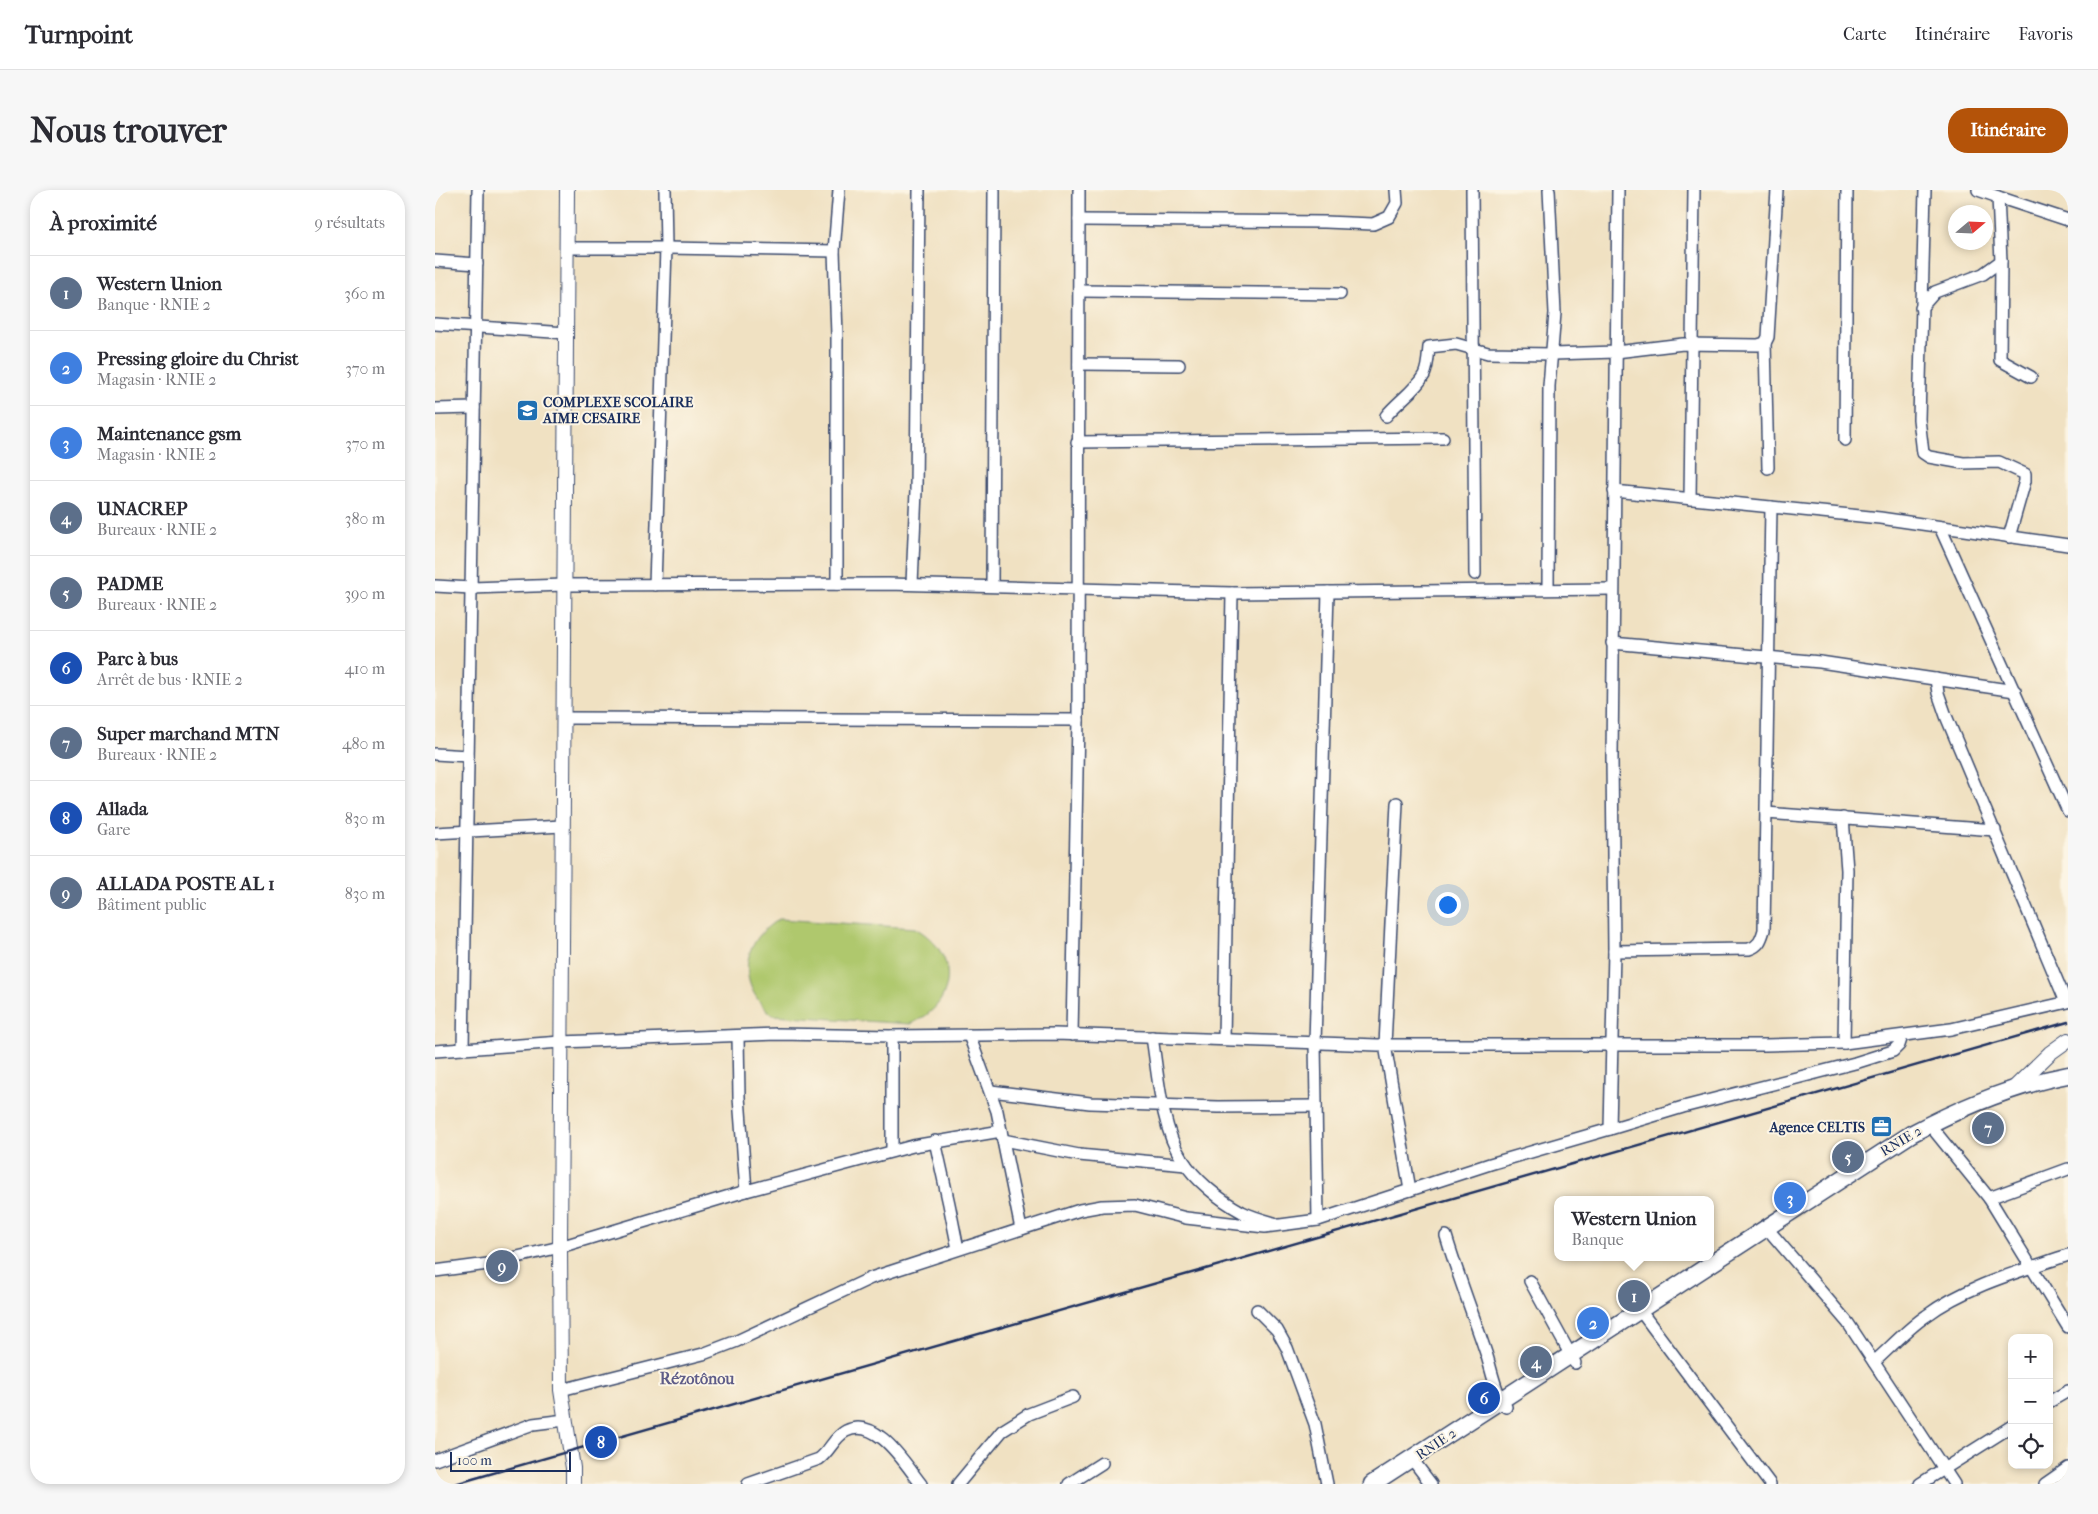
<!DOCTYPE html>
<html lang="fr">
<meta charset="utf-8">
<style>
body{margin:0;font-family:"IM FELL French Canon",serif;background:#f7f7f7;color:#2b2b33}
.controls{position:absolute;right:15px;bottom:15px;display:grid;overflow:hidden;border-radius:10px;box-shadow:0 2px 8px #0003}
.controls button{width:45px;height:45px;display:grid;place-items:center;padding:0;border:0;border-bottom:1px solid #e1e1e2;background:#fff;color:#2b2b33;font:25px sans-serif}
.compass{position:absolute;left:1513px;top:15px;width:45px;height:45px;border-radius:50%;background:#fff;box-shadow:0 2px 8px #0003;rotate:71deg}
.scale{position:absolute;left:15px;bottom:12px;width:121px;box-sizing:border-box;padding-left:5px;border:2px solid #1b2f5e;border-top:0;font-size:14px;line-height:18px;white-space:nowrap;color:#1b2f5e;-webkit-text-stroke:4px #fcf5e5;paint-order:stroke}
.you{position:absolute;left:1012px;top:714px;width:18px;height:18px;margin:-12px;border:4px solid #fff;border-radius:50%;background:#1a73e8;box-shadow:0 0 0 8px #1a73e833}
.badge{display:grid;place-items:center;width:32px;height:32px;border-radius:50%;background:#b45309;color:#fff;font-size:16px;font-weight:700}
.pin{position:absolute;translate:-50% -50%;border:2px solid #fff;box-shadow:0 1px 5px #0006}
.popup{position:absolute;left:1119px;top:1006px;width:160px;height:65px;box-sizing:border-box;display:grid;place-content:center;border-radius:10px;background:#fff;filter:drop-shadow(0 1px 4px #0005);font-size:16px;white-space:nowrap;color:#7c7c81}
.popup b{font-size:19px;color:#2b2b33}
.popup::after{content:'';position:absolute;left:50%;top:100%;margin-left:-10px;border:10px solid transparent;border-top-color:#fff}
.list{margin:0;padding:0;list-style:none}
h2{display:flex;justify-content:space-between;align-items:center;height:65px;margin:0;padding:0 20px;font-size:21px}
h2 small{font-size:16px;font-weight:400;color:#7c7c81}
.list li{display:grid;grid-template-columns:32px 1fr auto;gap:15px;align-items:center;box-sizing:border-box;height:75px;padding:0 20px;border-top:1px solid #e1e1e2}
.list b{display:block;font-size:19px;white-space:nowrap}
.list p{margin:0;font-size:16px;white-space:nowrap;color:#7c7c81}
.list em{font-size:16px;font-style:normal;color:#7c7c81}
.icon{flex:none;width:28px;height:28px;fill:none;stroke:currentColor;stroke-width:2;stroke-linecap:round;stroke-linejoin:round}
.map{position:relative;flex:none;width:1633px;height:1294px;overflow:hidden;border-radius:20px}
header{display:flex;align-items:center;gap:30px;box-sizing:border-box;height:70px;padding:0 25px;background:#fff;border-bottom:1px solid #e1e1e2}
header strong{font-size:24px}
nav{display:flex;gap:28px;margin-inline-start:auto;font-size:18px}
.intro{display:flex;align-items:center;justify-content:space-between;box-sizing:border-box;height:120px;padding:0 30px}
h1{margin:0;font-size:35px}
.button{padding:12px 22px;border-radius:20px;background:#b45309;color:#fff;font-size:18px;font-weight:700}
main{display:flex;gap:30px;padding:0 30px}
aside{flex:1;background:#fff;border-radius:20px;box-shadow:0 2px 8px #0003}
.map>svg:first-child{display:block}
.garden{fill:#afc86d;stroke:#657c66}
.lines{fill:none;stroke-linecap:round;stroke-linejoin:round}
.minor-casing{stroke:#3b4a6d;stroke-width:14}
.major-casing{stroke:#3b4a6d;stroke-width:16}
.highway-casing{stroke:#3b4a6d;stroke-width:19}
.minor{stroke:#fff;stroke-width:11}
.major{stroke:#fff;stroke-width:14}
.highway{stroke:#fff;stroke-width:16}
.rail{stroke:#1b2f5e;stroke-width:2.5}
.labels{text-anchor:middle;dominant-baseline:central;stroke-width:4;stroke-linejoin:round;paint-order:stroke}
.poi-label{font-size:14px;font-weight:bold;fill:#1b2f5e;stroke:#fcf5e5;text-anchor:start}
.street-label{font-size:14px;fill:#1b2f5e;stroke:#fcf5e5}
.quarter-label{font-size:16px;font-weight:bold;fill:#5e5c88;stroke:#fcf5e5}
</style>
<header>
<strong>Turnpoint</strong>
<nav><a>Carte</a><a>Itinéraire</a><a>Favoris</a></nav>
</header>
<div class="intro"><h1>Nous trouver</h1><a class="button">Itinéraire</a></div>
<main>
<aside>
<h2>À proximité<small>9 résultats</small></h2>
<ul class="list">
<li><span class="badge" style="background:#5c6f8a">1</span><div><b>Western Union</b><p>Banque · RNIE 2</p></div><em>360 m</em></li>
<li><span class="badge" style="background:#3f7fe0">2</span><div><b>Pressing gloire du Christ</b><p>Magasin · RNIE 2</p></div><em>370 m</em></li>
<li><span class="badge" style="background:#3f7fe0">3</span><div><b>Maintenance gsm</b><p>Magasin · RNIE 2</p></div><em>370 m</em></li>
<li><span class="badge" style="background:#5c6f8a">4</span><div><b>UNACREP</b><p>Bureaux · RNIE 2</p></div><em>380 m</em></li>
<li><span class="badge" style="background:#5c6f8a">5</span><div><b>PADME</b><p>Bureaux · RNIE 2</p></div><em>390 m</em></li>
<li><span class="badge" style="background:#1a4fb4">6</span><div><b>Parc à bus</b><p>Arrêt de bus · RNIE 2</p></div><em>410 m</em></li>
<li><span class="badge" style="background:#5c6f8a">7</span><div><b>Super marchand MTN</b><p>Bureaux · RNIE 2</p></div><em>480 m</em></li>
<li><span class="badge" style="background:#1a4fb4">8</span><div><b>Allada</b><p>Gare</p></div><em>830 m</em></li>
<li><span class="badge" style="background:#5c6f8a">9</span><div><b>ALLADA POSTE AL 1</b><p>Bâtiment public</p></div><em>830 m</em></li>
</ul>
</aside>
<div class="map">
<svg width="1633" height="1294" viewBox="0 0 1633 1294">
<rect width="100%" height="100%" fill="#fcf5e5"/>
<filter id="ink" filterUnits="userSpaceOnUse"><feTurbulence type="fractalNoise" baseFrequency=".02" numOctaves="2"/><feDisplacementMap in="SourceGraphic" scale="10" xChannelSelector="R" yChannelSelector="G"/><feConvolveMatrix kernelMatrix="1 2 1 2 8 2 1 2 1" color-interpolation-filters="sRGB"/></filter>
<filter id="wash" filterUnits="userSpaceOnUse"><feTurbulence type="fractalNoise" baseFrequency=".0096" numOctaves="4" result="noise"/><feDisplacementMap in="SourceGraphic" scale="20" xChannelSelector="R" yChannelSelector="G"/><feGaussianBlur stdDeviation="1.12" result="paint"/><feColorMatrix in="noise" values="0 0 0 0 0 0 0 0 0 0 0 0 0 0 0 0 0 1.4 0 .05"/><feComposite in="paint" operator="in"/></filter>
<g filter="url(#wash)">
<rect width="100%" height="100%" fill="#f0e1c2"/>
<!-- garden -->
<path class="garden" d="M344,729L480,738C525,763 523,815 475,834L338,825C302,797 304,753 344,729Z"/>
</g>
<g filter="url(#ink)">
<g class="lines">
<defs>
<g id="minor">
<path d="M1037,0L1040,384"/>
<path d="M1490,0L1484,229L1488,263L1494,267L1528,273L1564,272L1590,284V291L1574,347"/>
<path d="M1543,0L1563,7L1566,71L1565,170L1596,187"/>
<path d="M1563,7L1633,30"/>
<path d="M644,30L890,32L938,34L954,27L962,13L961,0"/>
<path d="M132,58H231L399,61"/>
<path d="M0,71L42,74"/>
<path d="M645,101L905,104"/>
<path d="M1486,118L1500,102L1548,84L1566,71"/>
<path d="M0,134L131,143"/>
<path d="M1330,153L1333,278"/>
<path d="M644,174L744,175"/>
<path d="M0,219L39,218"/>
<path d="M951,226C962,212 980,201 989,185C993,177 993,166 994,157L1021,154L1053,163L1118,164L1181,162L1248,154L1323,155L1330,153L1333,147L1342,0"/>
<path d="M1410,250L1412,0"/>
<path d="M642,252L1008,248"/>
<path d="M1179,301L1445,328L1633,355"/>
<path d="M1255,309L1259,0"/>
<path d="M1505,337L1633,621"/>
<path d="M402,394V145L399,61L404,0"/>
<path d="M477,394L481,301L484,0"/>
<path d="M220,395L231,58L230,0"/>
<path d="M557,395L559,0"/>
<path d="M0,396L36,398L130,395L453,394L797,403L1178,399"/>
<path d="M1113,399L1114,196L1120,123L1114,0"/>
<path d="M1177,453L1385,472L1580,501"/>
<path d="M1501,489L1503,503L1511,526L1631,812"/>
<path d="M128,528L643,530"/>
<path d="M0,564L33,566"/>
<path d="M962,613L950,855L975,1000"/>
<path d="M1331,623L1560,640"/>
<path d="M1408,628L1412,680L1409,853"/>
<path d="M0,643L127,636"/>
<path d="M1179,761L1314,759C1324,756 1326,750 1329,740L1336,317"/>
<path d="M534,845L562,921L586,1039"/>
<path d="M637,845L643,530L644,0"/>
<path d="M303,846L304,907L311,1001"/>
<path d="M457,846V961"/>
<path d="M717,847C723,884 726,938 747,969C760,990 785,1010 807,1022C817,1027 828,1030 839,1033"/>
<path d="M789,849L797,403"/>
<path d="M28,859L43,0"/>
<path d="M0,861L126,852L343,844L457,846L620,844L943,855H1330L1409,853L1516,839L1633,812"/>
<path d="M556,901L655,913L783,917L881,916"/>
<path d="M1494,934L1554,1008L1633,1137"/>
<path d="M1175,939L1179,761L1177,568L1183,0"/>
<path d="M568,950L644,965L751,975"/>
<path d="M500,951L514,1014L523,1059"/>
<path d="M1554,1008L1633,979"/>
<path d="M883,1030L880,853L893,402"/>
<path d="M1331,1037L1413,1133L1519,1294"/>
<path d="M1011,1046C1023,1086 1038,1124 1051,1163C1057,1181 1060,1202 1071,1217"/>
<path d="M0,1081L53,1074L125,1057L311,1001L478,956L566,941"/>
<path d="M1095,1091L1140,1173"/>
<path d="M1204,1119L1335,1294"/>
<path d="M822,1120L842,1140L852,1158L880,1234L892,1294"/>
<path d="M1439,1172C1456,1157 1472,1139 1491,1126C1531,1096 1586,1081 1633,1065"/>
<path d="M126,1200L268,1164L302,1151L436,1088L645,1020L667,1016L700,1015L751,1028L830,1037L883,1030L1055,974L1175,939L1248,917L1420,873L1458,861L1464,855L1467,846"/>
<path d="M1614,1212L1633,1201"/>
<path d="M977,1269L996,1294"/>
<path d="M0,1270L98,1234L130,1230"/>
<path d="M313,1294L384,1269C395,1261 399,1247 411,1241C442,1226 470,1274 486,1294"/>
<path d="M523,1294L567,1241L594,1224L638,1207"/>
<path d="M634,1294L667,1273"/>
<path d="M1485,1294L1577,1236"/>
<path d="M1610,1294L1633,1278"/>
</g>
<g id="major">
<path d="M132,0L125,1057L126,1200L138,1278V1294"/>
<path d="M1578,899L1615,863L1633,850"/>
</g>
<path id="highway" d="M937,1294L1476,944C1525,918 1579,895 1633,885"/>
</defs>
<!-- minor casing -->
<use href="#minor" class="minor-casing"/>
<!-- major casing -->
<use href="#major" class="major-casing"/>
<!-- highway casing -->
<use href="#highway" class="highway-casing"/>
<!-- minor -->
<use href="#minor" class="minor"/>
<!-- major -->
<use href="#major" class="major"/>
<!-- highway -->
<use href="#highway" class="highway"/>
<!-- rail -->
<path class="rail" d="M20,1294L1633,832"/>
</g>
</g>
<!-- icons -->
<defs>
<symbol id="school-square" viewBox="-11 -11 22 22"><rect x="-9" y="-9" width="18" height="18" rx="4" fill="#1f6fb2" stroke="#fcf5e5"/><path d="M0-5L7-2L0 1L-7-2ZM-4 1L0 2.5L4 1V4Q0 6-4 4Z" fill="#fff"/></symbol>
<symbol id="office-square" viewBox="-11 -11 22 22"><rect x="-9" y="-9" width="18" height="18" rx="4" fill="#1f6fb2" stroke="#fcf5e5"/><path d="M-6-3h4V-5.5h4V-3h4V5H-6ZM-1-4.5V-3h2v-1.5ZM-6 0V1H6V0Z" fill="#fff"/></symbol>
</defs>
<g fill-rule="evenodd">
<use href="#school-square" x="80" y="208" width="25" height="25"/>
<use href="#office-square" x="1434" y="924" width="25" height="25"/>
</g>
<g class="labels">
<!-- poi labels -->
<g class="poi-label">
<text x="108" y="212">COMPLEXE SCOLAIRE<tspan x="108" dy="16">AIME CESAIRE</tspan></text>
<text x="1430" y="937" text-anchor="end">Agence CELTIS</text>
</g>
<!-- street labels -->
<g class="street-label">
<text transform="translate(1466 951) rotate(-31)">RNIE 2</text>
<text transform="translate(1001 1254) rotate(-34)">RNIE 2</text>
</g>
<!-- quarter labels -->
<g class="quarter-label">
<text x="262" y="1188">Rézotônou</text>
</g>
</g>
</svg>
<div class="controls">
<button>+</button>
<button>−</button>
<button><svg class="icon" aria-label="locate" viewBox="0 0 24 24"><circle cx="12" cy="12" r="6"/><path d="M12 2v4M12 18v4M2 12h4M18 12h4"/></svg></button>
</div>
<svg class="compass" viewBox="-18 -18 36 36"><path d="M0-13l5 13h-10z" fill="#e53935"/><path d="M0 13l5-13h-10z" fill="#7c7c81"/></svg>
<div class="scale">100 m</div>
<div class="you"></div>
<div class="pin badge" style="left:1199px;top:1106px;background:#5c6f8a">1</div>
<div class="popup"><b>Western Union</b>Banque</div>
<div class="pin badge" style="left:1158px;top:1133px;background:#3f7fe0">2</div>
<div class="pin badge" style="left:1355px;top:1008px;background:#3f7fe0">3</div>
<div class="pin badge" style="left:1101px;top:1172px;background:#5c6f8a">4</div>
<div class="pin badge" style="left:1413px;top:967px;background:#5c6f8a">5</div>
<div class="pin badge" style="left:1049px;top:1208px;background:#1a4fb4">6</div>
<div class="pin badge" style="left:1553px;top:938px;background:#5c6f8a">7</div>
<div class="pin badge" style="left:166px;top:1252px;background:#1a4fb4">8</div>
<div class="pin badge" style="left:67px;top:1076px;background:#5c6f8a">9</div>
</div>
</main>
